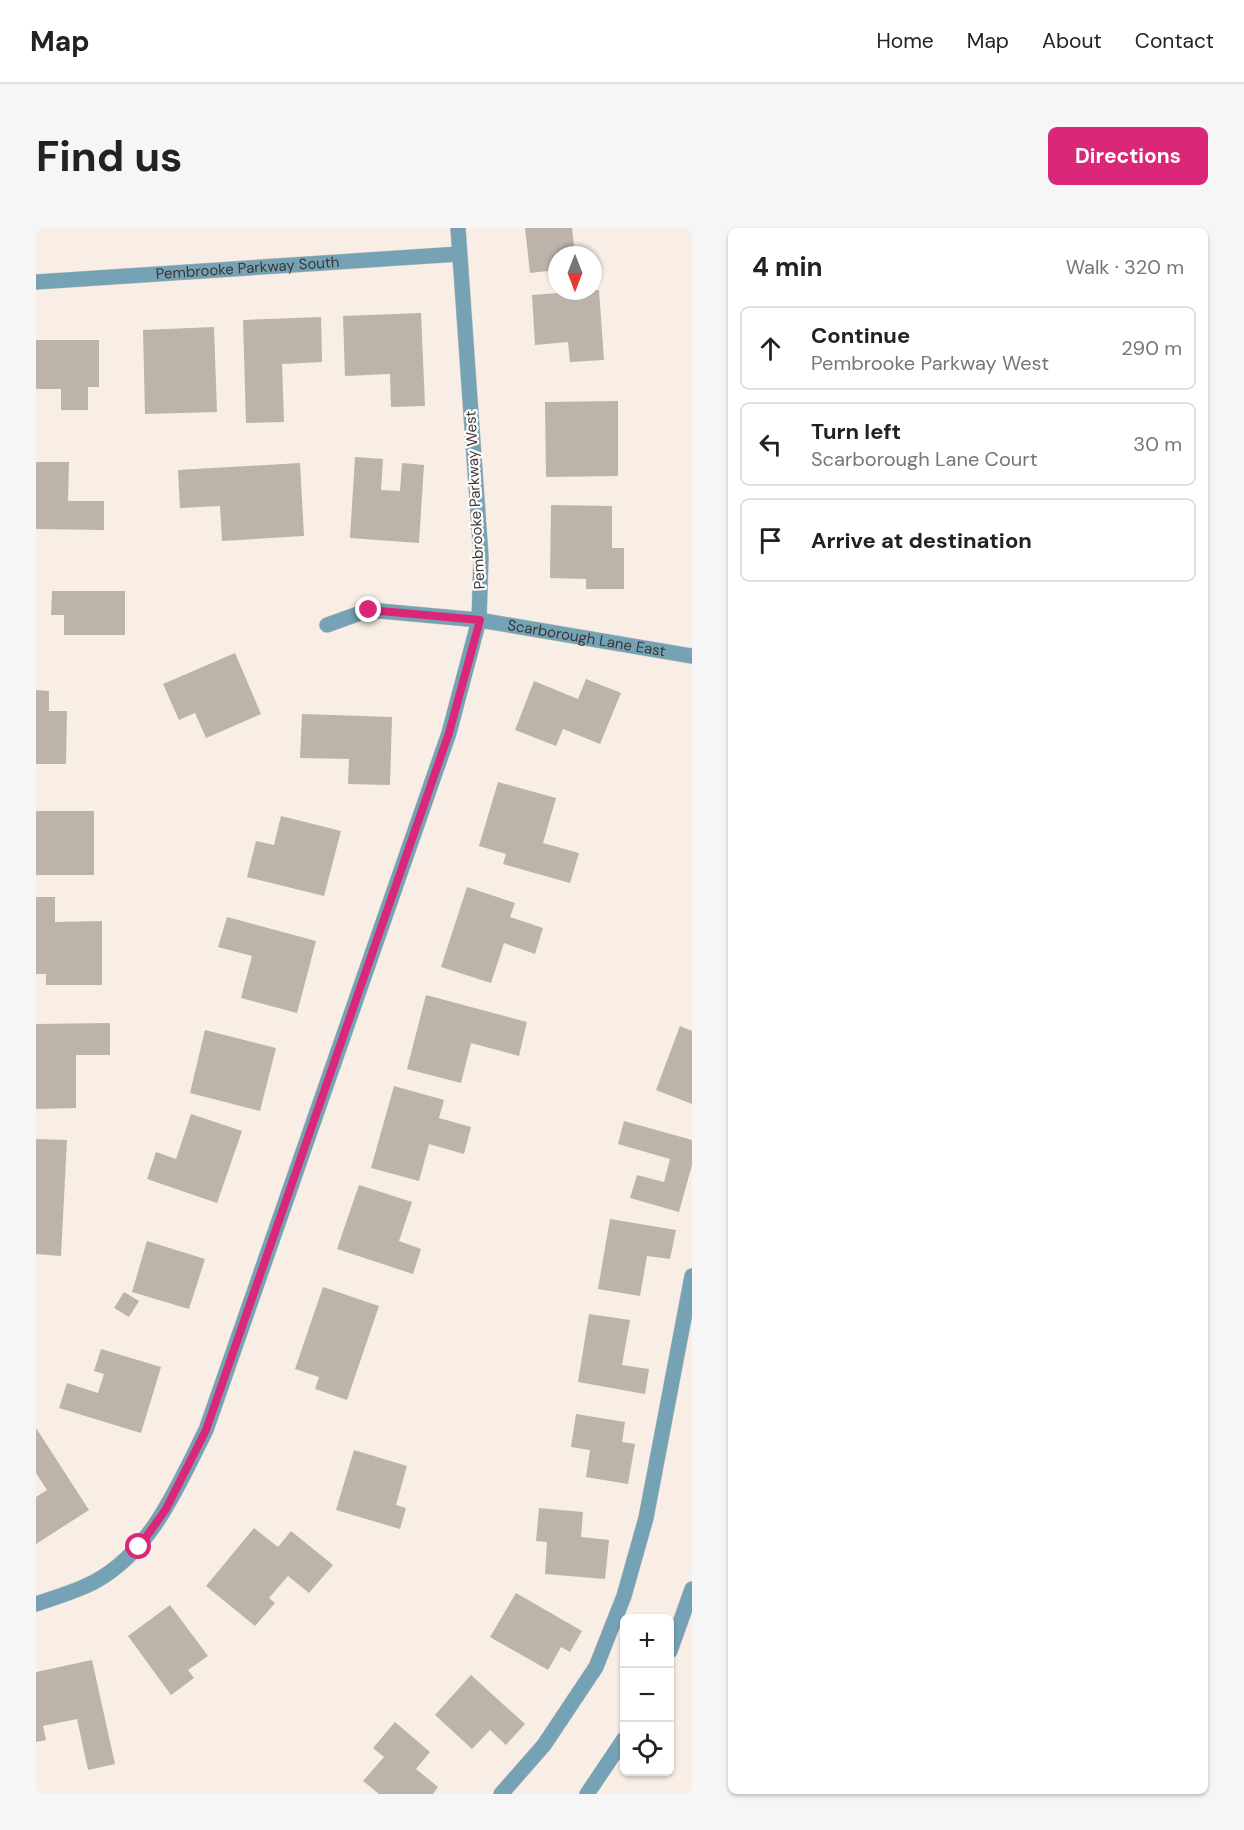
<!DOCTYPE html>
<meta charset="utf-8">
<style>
body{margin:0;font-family:"DM Sans",sans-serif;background:#f6f6f6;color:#222}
.controls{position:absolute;right:18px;bottom:18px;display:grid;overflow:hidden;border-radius:9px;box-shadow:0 2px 4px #0004}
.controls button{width:54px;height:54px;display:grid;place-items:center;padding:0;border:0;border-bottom:2px solid #e0e0e0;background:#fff;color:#222;font:30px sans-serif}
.compass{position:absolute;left:512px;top:18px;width:54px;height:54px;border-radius:50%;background:#fff;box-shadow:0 2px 4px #0004;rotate:180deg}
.stop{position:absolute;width:18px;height:18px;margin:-14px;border:4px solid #db2777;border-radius:50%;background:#fff}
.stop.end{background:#db2777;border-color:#fff;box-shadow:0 2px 6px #0008}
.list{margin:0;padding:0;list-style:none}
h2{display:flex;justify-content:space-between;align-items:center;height:78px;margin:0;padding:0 24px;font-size:26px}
h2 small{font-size:20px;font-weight:400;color:#767676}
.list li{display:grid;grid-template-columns:39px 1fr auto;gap:18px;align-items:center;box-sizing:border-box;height:84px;margin:0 12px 12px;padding:0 12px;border:2px solid #e0e0e0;border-radius:9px}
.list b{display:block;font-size:22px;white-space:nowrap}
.list p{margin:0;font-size:20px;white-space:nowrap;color:#767676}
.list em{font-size:20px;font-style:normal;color:#767676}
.icon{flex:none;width:33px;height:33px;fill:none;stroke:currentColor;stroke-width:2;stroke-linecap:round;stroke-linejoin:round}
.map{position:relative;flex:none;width:656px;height:1566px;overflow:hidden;border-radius:9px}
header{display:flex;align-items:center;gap:36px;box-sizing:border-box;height:84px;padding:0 30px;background:#fff;border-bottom:2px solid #e0e0e0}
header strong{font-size:28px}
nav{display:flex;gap:33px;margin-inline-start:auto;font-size:21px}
.intro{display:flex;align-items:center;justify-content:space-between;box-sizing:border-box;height:144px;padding:0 36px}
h1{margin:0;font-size:42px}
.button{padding:15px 27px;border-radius:9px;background:#db2777;color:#fff;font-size:21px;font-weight:700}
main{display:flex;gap:36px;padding:0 36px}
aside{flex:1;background:#fff;border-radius:9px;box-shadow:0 2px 4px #0004}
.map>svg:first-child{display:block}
.building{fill:#bcb3ab}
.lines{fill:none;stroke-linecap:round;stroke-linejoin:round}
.minor-casing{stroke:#d2c9c1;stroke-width:16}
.minor{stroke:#75a3b5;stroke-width:15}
.route{stroke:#db2777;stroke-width:8}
.labels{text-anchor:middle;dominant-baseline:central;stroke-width:4.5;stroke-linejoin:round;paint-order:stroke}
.street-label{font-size:15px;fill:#3a3733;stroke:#fffdfb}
</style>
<header>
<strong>Map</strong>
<nav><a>Home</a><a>Map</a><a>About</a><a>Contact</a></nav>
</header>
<div class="intro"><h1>Find us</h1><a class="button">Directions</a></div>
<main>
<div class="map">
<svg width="656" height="1566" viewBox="0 0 656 1566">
<rect width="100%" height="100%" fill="#f8eee5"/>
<!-- building -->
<g class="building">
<path d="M489,0H536L539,27H521V42L494,45Z"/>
<path d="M563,62L568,132L534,134L532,114L499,117L496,67Z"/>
<path d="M385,85L389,178L355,179L354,146L309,148L307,88Z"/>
<path d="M285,89L286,134L246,136L248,194L210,195L207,92Z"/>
<path d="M178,99L181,184L109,186L107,102Z"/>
<path d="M0,112H63V159H52V182H25V161H0Z"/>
<path d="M582,173V248L510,249L509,174Z"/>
<path d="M319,229L347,231L345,262L364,263L366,235L388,237L383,315L314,310Z"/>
<path d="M0,234H33L32,273H68V302L0,301Z"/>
<path d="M264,235L268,308L186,313L184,278L144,280L142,242Z"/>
<path d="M515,277L576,278V320H588V361H550V351L514,350Z"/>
<path d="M16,363H89V407H28V387H15Z"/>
<path d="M199,425L225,486L170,510L159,485L143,492L127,456Z"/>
<path d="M550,451L585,465L564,516L527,501L520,518L479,502L498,453L542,471Z"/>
<path d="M0,462L13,463V483H31L30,536H0Z"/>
<path d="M266,486L356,489L354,557L312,556L313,531L264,530Z"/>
<path d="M462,554L520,570L507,615L543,625L534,655L467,636L470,626L443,618Z"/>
<rect x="0" y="583" width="58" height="64"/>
<path d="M245,588L305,603L288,668L211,649L220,613L238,617Z"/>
<path d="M431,659L479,675L474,689L507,700L499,726L468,715L455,755L405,739Z"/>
<path d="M0,669H19V694L66,693V757H10V746H0Z"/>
<path d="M191,689L280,713L261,785L205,770L216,728L182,719Z"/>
<path d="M390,767L491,794L483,828L435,815L425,855L371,841Z"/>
<path d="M74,795V827H40V880L0,881V796Z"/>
<path d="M644,798L656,803V876L620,862Z"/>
<path d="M169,802L240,820L224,883L154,865Z"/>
<path d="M358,858L408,872L403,890L435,899L428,926L393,916L383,953L335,940Z"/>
<path d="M155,886L206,903L181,975L111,951L120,924L140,931Z"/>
<path d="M588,893L656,912V937L643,984L594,970L601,947L628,954L634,931L582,916Z"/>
<path d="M0,911L31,912L25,1028L0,1026Z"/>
<path d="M323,957L376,974L363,1013L385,1021L377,1046L301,1021Z"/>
<path d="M574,991L640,1002L634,1031L611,1028L604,1068L562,1061Z"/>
<path d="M111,1013L169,1031L153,1081L96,1064Z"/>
<path d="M287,1059L343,1078L311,1172L279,1161L283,1149L259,1141Z"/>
<path d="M88,1064L103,1073L93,1089L78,1080Z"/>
<path d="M553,1086L594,1092L586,1137L613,1141L609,1166L542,1154Z"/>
<path d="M65,1121L125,1139L105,1205L23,1180L31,1155L62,1165L68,1146L58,1143Z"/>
<path d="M540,1186L589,1194L586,1214L599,1216L592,1256L550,1249L554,1222L535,1219Z"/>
<path d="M0,1200L53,1282L0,1316V1269L11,1262L0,1245Z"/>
<path d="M318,1222L371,1238L360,1277L370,1280L364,1301L300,1282Z"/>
<path d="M503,1280L547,1284L545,1309L573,1312L569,1351L509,1346L511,1314L500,1313Z"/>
<path d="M218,1300L242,1319L255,1303L297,1337L273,1365L252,1348L233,1370L239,1375L219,1398L170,1358Z"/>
<path d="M480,1365L546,1403L534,1424L525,1419L512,1442L454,1409Z"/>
<path d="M134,1377L172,1428L152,1442L158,1450L135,1467L92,1408Z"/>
<path d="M56,1432L79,1536L52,1542L41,1491L7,1498L10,1512L0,1514V1444Z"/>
<path d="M435,1447L489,1496L470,1517L454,1502L436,1521L399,1487Z"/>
<path d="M359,1494L394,1524L380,1541L402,1559L397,1566H343L327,1553L348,1529L337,1520Z"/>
</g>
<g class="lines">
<defs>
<g id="minor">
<path id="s1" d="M0,54L423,26"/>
<path id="s2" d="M291,397L333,382L443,392L656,428"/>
<path d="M0,1376C20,1369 42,1363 60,1353C117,1321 142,1257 170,1202L413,505L443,392L445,329L422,0"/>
<path d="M634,1423L656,1361"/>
<path d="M465,1566L508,1517L560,1439L588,1368L610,1290L656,1048"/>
<path d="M551,1566L588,1511"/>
</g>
</defs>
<!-- minor casing -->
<use href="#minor" class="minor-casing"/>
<!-- minor -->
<use href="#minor" class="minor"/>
</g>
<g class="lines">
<!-- route -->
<path class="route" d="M103,1319L130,1281L170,1202L413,505L444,392L333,382"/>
</g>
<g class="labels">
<!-- street labels -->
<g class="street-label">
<text stroke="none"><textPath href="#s1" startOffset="212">Pembrooke Parkway South</textPath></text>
<text transform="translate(439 272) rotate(-93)">Pembrooke Parkway West</text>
<text stroke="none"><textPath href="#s2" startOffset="264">Scarborough Lane East</textPath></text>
</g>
</g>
</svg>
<div class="controls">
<button>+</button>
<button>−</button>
<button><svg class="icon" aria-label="locate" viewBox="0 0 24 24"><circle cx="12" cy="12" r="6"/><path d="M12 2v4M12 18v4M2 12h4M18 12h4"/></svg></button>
</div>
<svg class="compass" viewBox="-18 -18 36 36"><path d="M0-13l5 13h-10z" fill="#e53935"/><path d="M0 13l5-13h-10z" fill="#767676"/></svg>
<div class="stop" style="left:103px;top:1319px"></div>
<div class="stop end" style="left:333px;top:382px"></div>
</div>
<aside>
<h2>4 min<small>Walk · 320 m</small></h2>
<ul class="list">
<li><svg class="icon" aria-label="ahead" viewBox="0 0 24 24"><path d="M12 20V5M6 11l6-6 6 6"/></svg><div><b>Continue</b><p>Pembrooke Parkway West</p></div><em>290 m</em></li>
<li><svg class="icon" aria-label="left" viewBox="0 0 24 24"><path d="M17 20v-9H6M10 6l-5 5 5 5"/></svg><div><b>Turn left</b><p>Scarborough Lane Court</p></div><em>30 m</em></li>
<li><svg class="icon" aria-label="arrive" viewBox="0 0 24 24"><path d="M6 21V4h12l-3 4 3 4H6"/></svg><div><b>Arrive at destination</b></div></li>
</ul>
</aside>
</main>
